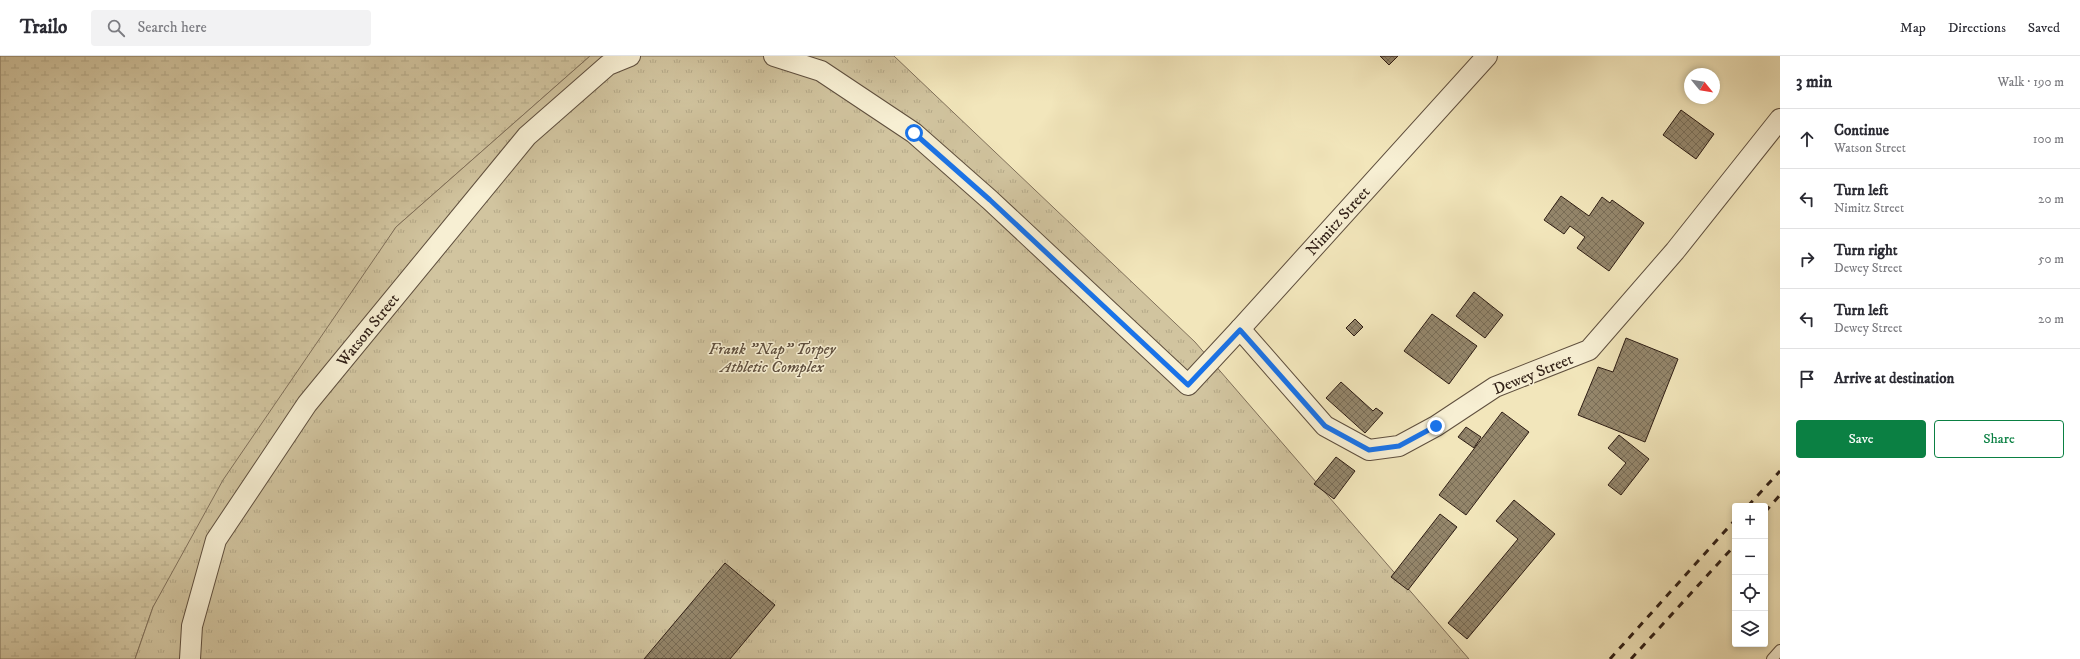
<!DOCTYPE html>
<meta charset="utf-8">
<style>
body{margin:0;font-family:"IM FELL DW Pica",serif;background:#f2f2f3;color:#2b2b33}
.controls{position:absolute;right:12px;bottom:12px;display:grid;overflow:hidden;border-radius:4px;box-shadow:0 2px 6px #0003}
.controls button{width:36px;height:36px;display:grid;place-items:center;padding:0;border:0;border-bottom:1px solid #e1e1e2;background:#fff;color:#2b2b33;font:20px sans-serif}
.compass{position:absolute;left:1684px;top:12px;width:36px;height:36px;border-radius:50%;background:#fff;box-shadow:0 2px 6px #0003;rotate:120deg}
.stop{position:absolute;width:12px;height:12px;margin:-9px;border:3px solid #1a73e8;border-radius:50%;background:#fff}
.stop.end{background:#1a73e8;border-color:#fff;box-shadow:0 1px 4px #0008}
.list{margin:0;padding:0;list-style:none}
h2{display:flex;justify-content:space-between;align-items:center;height:52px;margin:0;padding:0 16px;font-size:17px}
h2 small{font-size:13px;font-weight:400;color:#7c7c81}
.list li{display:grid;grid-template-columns:26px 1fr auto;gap:12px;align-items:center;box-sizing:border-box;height:60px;padding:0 16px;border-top:1px solid #e1e1e2}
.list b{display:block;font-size:15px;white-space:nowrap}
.list p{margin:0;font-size:13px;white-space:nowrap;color:#7c7c81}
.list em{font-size:13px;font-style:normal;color:#7c7c81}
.actions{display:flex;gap:8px;padding:12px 16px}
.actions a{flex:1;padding:9px 0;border:1px solid #0b8043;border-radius:4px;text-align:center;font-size:14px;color:#0b8043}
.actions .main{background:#0b8043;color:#fff}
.icon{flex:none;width:22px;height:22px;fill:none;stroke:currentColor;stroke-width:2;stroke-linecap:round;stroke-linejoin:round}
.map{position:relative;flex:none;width:1780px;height:603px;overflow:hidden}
header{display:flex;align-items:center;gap:24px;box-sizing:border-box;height:56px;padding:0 20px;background:#fff;border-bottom:1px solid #e1e1e2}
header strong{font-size:19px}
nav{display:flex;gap:22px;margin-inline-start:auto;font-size:14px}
.search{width:280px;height:36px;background:#f2f2f3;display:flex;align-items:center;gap:10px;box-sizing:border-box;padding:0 14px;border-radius:4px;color:#7c7c81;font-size:15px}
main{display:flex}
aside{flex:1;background:#fff}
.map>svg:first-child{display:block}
.wetland{fill:url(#wetland-marsh);stroke:#80705a}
.park{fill:url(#park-tufts);stroke:#80705a}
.building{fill:url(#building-cross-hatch);stroke:#2e1d14}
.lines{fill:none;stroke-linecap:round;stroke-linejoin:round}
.lane-casing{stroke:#5f4f3e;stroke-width:12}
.street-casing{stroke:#5f4f3e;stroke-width:22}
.lane{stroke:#f7efd3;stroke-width:10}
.street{stroke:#f7efd3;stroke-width:20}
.rail{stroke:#2e1d14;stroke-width:3;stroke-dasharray:7 7;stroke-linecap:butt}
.route{stroke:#1a73e8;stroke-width:5}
.labels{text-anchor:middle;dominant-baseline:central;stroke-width:3;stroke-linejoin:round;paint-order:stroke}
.street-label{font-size:16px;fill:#2e1d14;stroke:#f7efd3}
.park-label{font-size:16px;font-style:italic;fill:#5f4f3e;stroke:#f7efd3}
</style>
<header>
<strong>Trailo</strong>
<div class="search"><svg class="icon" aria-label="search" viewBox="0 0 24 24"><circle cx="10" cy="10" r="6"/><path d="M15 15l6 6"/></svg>Search here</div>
<nav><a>Map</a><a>Directions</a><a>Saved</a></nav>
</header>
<main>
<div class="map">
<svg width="1780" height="603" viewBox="0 0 1780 603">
<defs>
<pattern id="wetland-marsh" width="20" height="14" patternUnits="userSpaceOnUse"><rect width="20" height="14" fill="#d1c49f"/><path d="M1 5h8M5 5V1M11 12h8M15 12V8" fill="none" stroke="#b4a888"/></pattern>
<pattern id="park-tufts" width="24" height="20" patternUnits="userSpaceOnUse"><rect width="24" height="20" fill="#d1c49f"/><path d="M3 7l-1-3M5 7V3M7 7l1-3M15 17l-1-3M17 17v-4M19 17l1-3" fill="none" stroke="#b4a888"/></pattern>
<pattern id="building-cross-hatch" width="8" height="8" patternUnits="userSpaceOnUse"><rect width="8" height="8" fill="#94866b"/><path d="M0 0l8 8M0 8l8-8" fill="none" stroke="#796d57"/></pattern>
</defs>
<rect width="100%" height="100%" fill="#f2e6bb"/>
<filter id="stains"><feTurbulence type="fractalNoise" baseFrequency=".005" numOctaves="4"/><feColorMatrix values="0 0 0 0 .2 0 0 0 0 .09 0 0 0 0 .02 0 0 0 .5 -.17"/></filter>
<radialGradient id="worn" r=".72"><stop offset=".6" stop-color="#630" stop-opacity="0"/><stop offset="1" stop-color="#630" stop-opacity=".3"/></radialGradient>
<!-- wetland -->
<path class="wetland" d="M0,0H590L396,171L153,551L135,603H0Z"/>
<!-- park -->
<path class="park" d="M590,0H894L1195,286L1469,603H135L153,551L223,424L396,171Z"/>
<!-- building -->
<g class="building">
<path d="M1380,0H1398L1389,9Z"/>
<path d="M1681,54L1714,78L1696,103L1663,79Z"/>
<path d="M1561,140L1589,160L1602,141L1610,147L1612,144L1644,167L1609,215L1577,192L1585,181L1570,170L1564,178L1544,164Z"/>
<path d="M1474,236L1503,259L1485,282L1456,260Z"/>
<path d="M1432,258L1477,290L1449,328L1404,295Z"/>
<path d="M1355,263L1363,271L1354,280L1346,272Z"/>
<path d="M1626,282L1678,303L1645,386L1578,359L1598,311L1613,316Z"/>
<path d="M1341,326L1373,355L1376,352L1383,357L1365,377L1326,342Z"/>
<path d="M1502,356L1529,376L1466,459L1439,439Z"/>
<path d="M1466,371L1481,381L1474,392L1458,381Z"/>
<path d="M1619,379L1649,403L1621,439L1608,429L1626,407L1608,392Z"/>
<path d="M1336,401L1355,415L1334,443L1314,428Z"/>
<path d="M1514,444L1555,478L1467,583L1448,567L1518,483L1496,465Z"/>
<path d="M1440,458L1457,471L1408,534L1391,521Z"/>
<path d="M725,507L775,549L730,603H644Z"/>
</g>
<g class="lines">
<defs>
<path id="lane" d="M1772,603L1780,594"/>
<g id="street">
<path d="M774,0L821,15L914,77L990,144L1188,329L1240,273L1487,0"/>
<path d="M1240,273L1325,370L1369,394L1399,390L1436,370L1495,331L1589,294L1675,195L1780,63"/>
<path d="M190,603L192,570L216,484L307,348L527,80L608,9L630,0"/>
</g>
</defs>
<!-- lane casing -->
<use href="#lane" class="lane-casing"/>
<!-- street casing -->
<use href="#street" class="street-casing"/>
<!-- lane -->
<use href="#lane" class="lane"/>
<!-- street -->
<use href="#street" class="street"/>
<!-- rail -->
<g class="rail">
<path d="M1748,450L1780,415"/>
<path d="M1765,456L1780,439"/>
<path d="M1610,603L1735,464"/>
<path d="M1631,603L1735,489"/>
</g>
</g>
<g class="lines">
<!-- route -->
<path class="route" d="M914,77L990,144L1188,329L1240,274L1325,370L1369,394L1399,390L1436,370"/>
</g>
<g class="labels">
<!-- street labels -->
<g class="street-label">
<text transform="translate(1338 165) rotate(-48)">Nimitz Street</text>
<text transform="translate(368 274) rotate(-51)">Watson Street</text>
<text transform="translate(1533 318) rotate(-22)">Dewey Street</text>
</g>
<!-- park labels -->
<g class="park-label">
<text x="772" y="293">Frank "Nap" Torpey<tspan x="772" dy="18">Athletic Complex</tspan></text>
</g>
</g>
<rect width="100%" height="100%" filter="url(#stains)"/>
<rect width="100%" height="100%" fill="url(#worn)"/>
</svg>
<div class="controls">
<button>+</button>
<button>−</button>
<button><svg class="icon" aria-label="locate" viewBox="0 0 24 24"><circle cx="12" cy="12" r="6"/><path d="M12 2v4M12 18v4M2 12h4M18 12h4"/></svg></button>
<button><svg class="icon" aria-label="layers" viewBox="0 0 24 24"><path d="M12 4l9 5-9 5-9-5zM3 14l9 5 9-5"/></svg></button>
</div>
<svg class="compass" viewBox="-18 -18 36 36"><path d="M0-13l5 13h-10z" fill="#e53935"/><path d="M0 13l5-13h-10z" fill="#7c7c81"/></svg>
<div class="stop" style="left:914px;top:77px"></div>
<div class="stop end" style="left:1436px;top:370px"></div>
</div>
<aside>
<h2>3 min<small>Walk · 190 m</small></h2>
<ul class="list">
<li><svg class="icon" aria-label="ahead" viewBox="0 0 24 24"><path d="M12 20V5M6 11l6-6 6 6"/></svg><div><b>Continue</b><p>Watson Street</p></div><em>100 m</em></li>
<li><svg class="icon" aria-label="left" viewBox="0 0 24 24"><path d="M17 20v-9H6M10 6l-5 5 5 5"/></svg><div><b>Turn left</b><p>Nimitz Street</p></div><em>20 m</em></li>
<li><svg class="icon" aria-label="right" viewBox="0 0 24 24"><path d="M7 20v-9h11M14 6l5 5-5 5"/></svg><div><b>Turn right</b><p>Dewey Street</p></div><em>50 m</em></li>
<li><svg class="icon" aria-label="left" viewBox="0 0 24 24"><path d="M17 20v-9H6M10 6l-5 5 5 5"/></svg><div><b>Turn left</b><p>Dewey Street</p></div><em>20 m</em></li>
<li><svg class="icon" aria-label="arrive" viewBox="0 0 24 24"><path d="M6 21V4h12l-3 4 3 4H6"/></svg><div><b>Arrive at destination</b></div></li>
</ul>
<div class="actions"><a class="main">Save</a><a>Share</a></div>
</aside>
</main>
